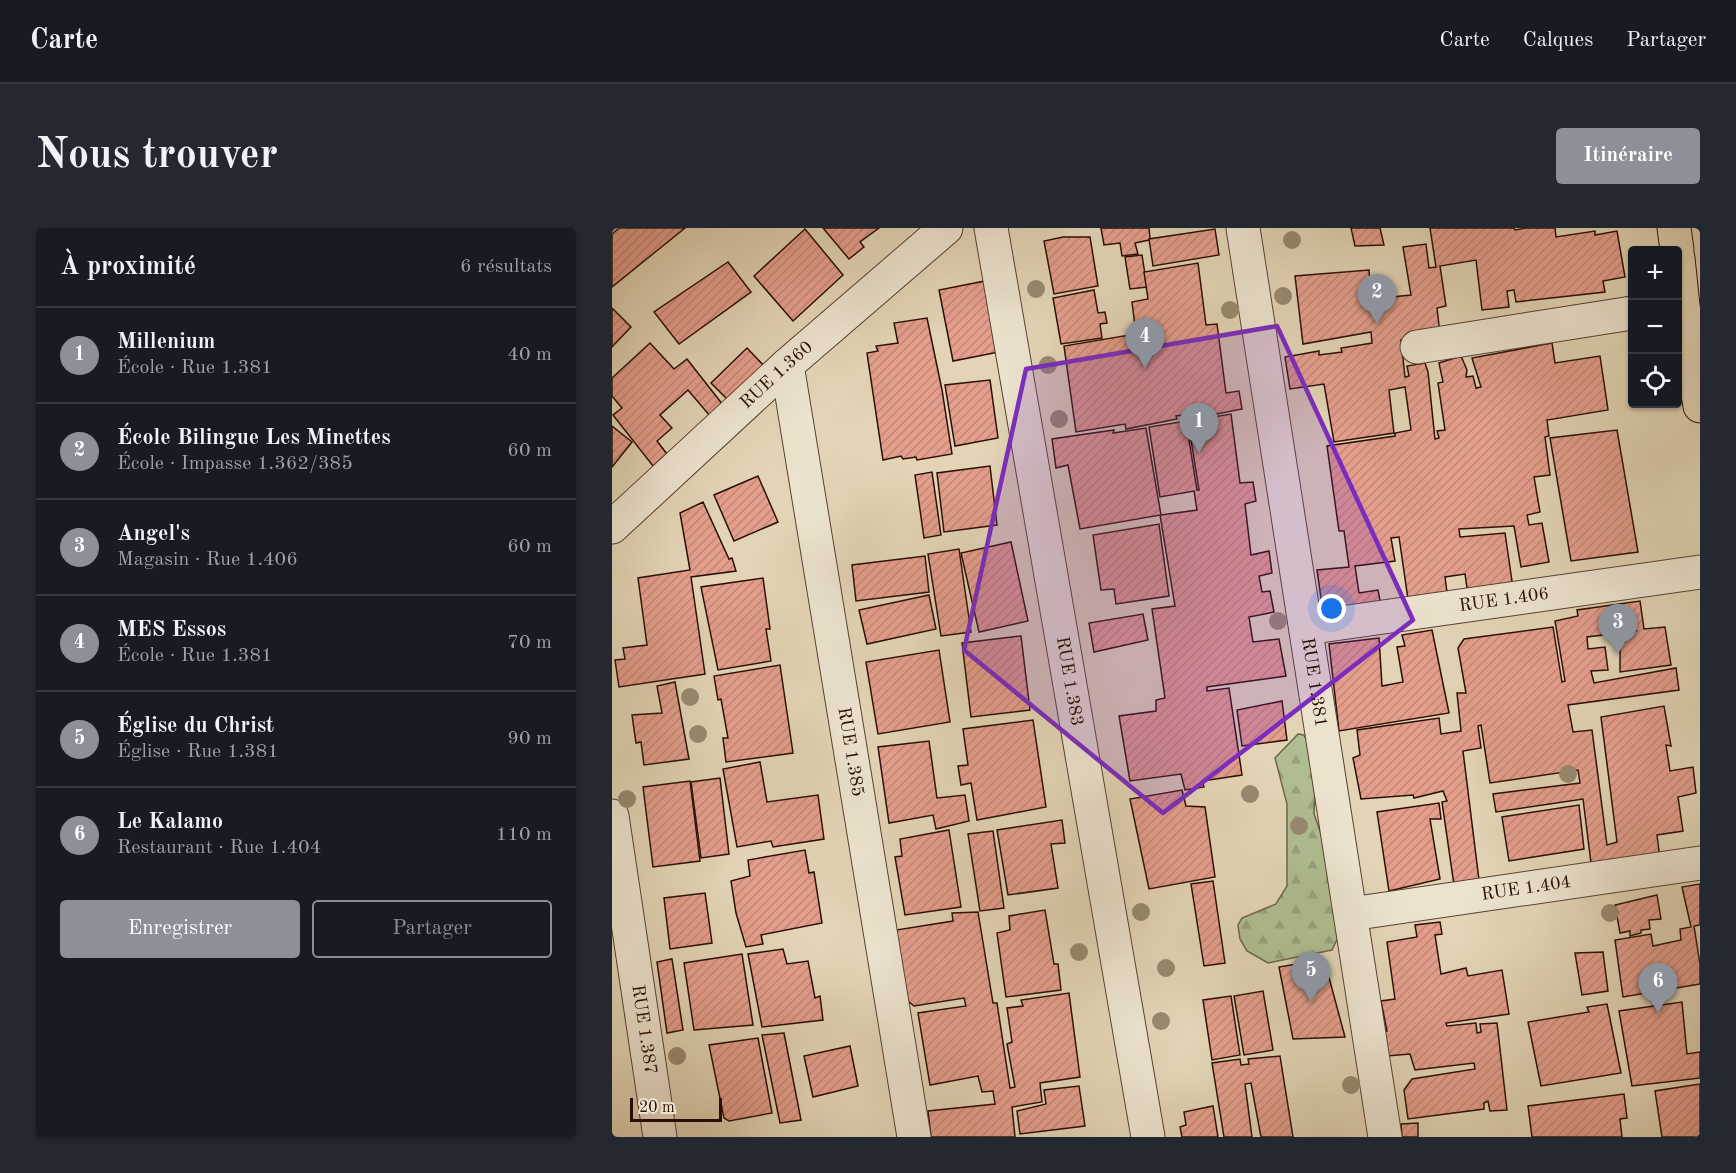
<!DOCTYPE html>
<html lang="fr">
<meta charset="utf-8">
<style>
body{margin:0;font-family:"Old Standard TT",serif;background:#242831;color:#f1f3f6}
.controls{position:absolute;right:18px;top:18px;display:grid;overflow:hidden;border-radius:6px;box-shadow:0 2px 4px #0004}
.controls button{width:54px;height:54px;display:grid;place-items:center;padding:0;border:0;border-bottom:2px solid #363941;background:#171b24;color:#f1f3f6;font:30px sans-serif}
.scale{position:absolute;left:18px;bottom:15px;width:92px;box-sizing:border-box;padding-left:6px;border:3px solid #2b0f05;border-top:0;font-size:16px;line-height:21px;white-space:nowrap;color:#2b0f05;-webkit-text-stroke:4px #ece3cf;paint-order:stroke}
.you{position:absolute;left:720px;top:381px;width:21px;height:21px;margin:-15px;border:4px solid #fff;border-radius:50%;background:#1a73e8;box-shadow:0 0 0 9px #1a73e833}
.badge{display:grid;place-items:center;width:39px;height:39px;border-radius:50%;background:#8c9099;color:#fff;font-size:20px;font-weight:700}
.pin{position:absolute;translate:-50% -50px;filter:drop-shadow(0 2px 3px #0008)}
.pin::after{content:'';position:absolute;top:32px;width:21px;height:18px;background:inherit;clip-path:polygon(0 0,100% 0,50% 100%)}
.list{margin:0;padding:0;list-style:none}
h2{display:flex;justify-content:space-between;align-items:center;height:78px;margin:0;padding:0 24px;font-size:26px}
h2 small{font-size:20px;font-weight:400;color:#9ea1a6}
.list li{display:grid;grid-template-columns:39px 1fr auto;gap:18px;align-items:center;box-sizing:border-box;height:96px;padding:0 24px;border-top:2px solid #363941}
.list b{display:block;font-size:22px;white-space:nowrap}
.list p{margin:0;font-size:20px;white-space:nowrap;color:#9ea1a6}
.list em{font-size:20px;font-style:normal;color:#9ea1a6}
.actions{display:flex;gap:12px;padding:18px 24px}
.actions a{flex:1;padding:14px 0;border:2px solid #8c9099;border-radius:6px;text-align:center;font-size:21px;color:#8c9099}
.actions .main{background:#8c9099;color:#fff}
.icon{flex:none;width:33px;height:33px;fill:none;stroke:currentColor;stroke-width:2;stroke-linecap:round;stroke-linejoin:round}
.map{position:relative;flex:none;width:1088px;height:909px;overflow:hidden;border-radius:6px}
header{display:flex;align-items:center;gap:36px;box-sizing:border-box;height:84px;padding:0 30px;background:#171b24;border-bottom:2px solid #363941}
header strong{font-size:28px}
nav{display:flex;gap:33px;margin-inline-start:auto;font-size:21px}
.intro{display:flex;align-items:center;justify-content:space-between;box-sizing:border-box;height:144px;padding:0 36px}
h1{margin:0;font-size:42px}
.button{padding:15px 27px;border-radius:6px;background:#8c9099;color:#fff;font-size:21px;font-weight:700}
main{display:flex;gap:36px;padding:0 36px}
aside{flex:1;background:#171b24;border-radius:6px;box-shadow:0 2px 4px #0004}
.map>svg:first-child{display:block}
.forest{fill:url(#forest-firs);stroke:#6d664a;stroke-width:1.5}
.building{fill:url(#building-hatch);stroke:#2b0f05;stroke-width:1.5}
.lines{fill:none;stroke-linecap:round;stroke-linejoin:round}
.minor-casing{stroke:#594031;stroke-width:35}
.major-casing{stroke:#2b0f05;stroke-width:35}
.minor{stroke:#ece3cf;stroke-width:33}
.major{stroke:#e2d4b5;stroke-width:33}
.tree{fill:#97896f}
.marked{fill:#7b2cbf;fill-opacity:0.2;stroke:#7b2cbf;stroke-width:4.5;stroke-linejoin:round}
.labels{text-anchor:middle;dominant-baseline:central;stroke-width:5;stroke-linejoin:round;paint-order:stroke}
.street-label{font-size:18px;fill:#2b0f05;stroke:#ece3cf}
</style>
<header>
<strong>Carte</strong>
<nav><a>Carte</a><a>Calques</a><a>Partager</a></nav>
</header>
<div class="intro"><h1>Nous trouver</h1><a class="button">Itinéraire</a></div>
<main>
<aside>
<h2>À proximité<small>6 résultats</small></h2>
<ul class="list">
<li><span class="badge">1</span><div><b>Millenium</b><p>École · Rue 1.381</p></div><em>40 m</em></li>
<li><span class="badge">2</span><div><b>École Bilingue Les Minettes</b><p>École · Impasse 1.362/385</p></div><em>60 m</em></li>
<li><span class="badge">3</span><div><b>Angel's</b><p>Magasin · Rue 1.406</p></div><em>60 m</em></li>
<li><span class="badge">4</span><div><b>MES Essos</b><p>École · Rue 1.381</p></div><em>70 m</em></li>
<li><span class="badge">5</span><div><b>Église du Christ</b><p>Église · Rue 1.381</p></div><em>90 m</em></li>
<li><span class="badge">6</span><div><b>Le Kalamo</b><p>Restaurant · Rue 1.404</p></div><em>110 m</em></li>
</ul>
<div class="actions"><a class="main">Enregistrer</a><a>Partager</a></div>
</aside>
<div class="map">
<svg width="1088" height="909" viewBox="0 0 1088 909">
<defs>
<pattern id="forest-firs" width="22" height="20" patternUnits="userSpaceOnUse" patternTransform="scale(1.5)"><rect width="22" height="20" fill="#afbd90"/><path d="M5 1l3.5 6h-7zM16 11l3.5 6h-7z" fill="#97a17b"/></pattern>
<pattern id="building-hatch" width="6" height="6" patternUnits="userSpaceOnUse" patternTransform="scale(1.5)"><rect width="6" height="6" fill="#e49e8c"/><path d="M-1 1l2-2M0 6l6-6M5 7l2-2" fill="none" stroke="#c48777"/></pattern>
</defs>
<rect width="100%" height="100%" fill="#e2d4b5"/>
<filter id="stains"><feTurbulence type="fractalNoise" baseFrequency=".00333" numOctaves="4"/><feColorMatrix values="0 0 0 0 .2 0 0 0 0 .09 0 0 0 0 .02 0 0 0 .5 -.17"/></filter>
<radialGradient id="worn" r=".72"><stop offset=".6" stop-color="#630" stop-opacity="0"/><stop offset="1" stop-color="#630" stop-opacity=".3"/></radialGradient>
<!-- forest -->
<path class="forest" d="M686,506L692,507L704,526L702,586L722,643L726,709L720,722L656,735L635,723L628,711L626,697L630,690L664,676L675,658V576L663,530Z"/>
<!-- building -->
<g class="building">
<path d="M7,0H73L0,59V6Z"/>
<path d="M211,0H267L248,14L252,19L237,31Z"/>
<path d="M489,0H537L538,10L537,12L523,15L526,26L510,28L508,15L492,17Z"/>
<path d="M739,0H768L772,17L743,18Z"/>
<path d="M818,0H902L903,2L914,0H943L944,9L983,3V7L1005,3L1013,49L991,53L993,64L904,74L902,62L895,63L897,79L870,82L864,32L828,38L834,78L825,80L828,106L789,112L793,149L797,148L795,138L813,135L816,144L823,211L827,210L825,203L833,202L826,155L831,154L827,135L849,128L855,142L854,149L861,148L864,160L869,159L860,130L940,115L943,135L988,128L996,182L935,192L937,208L933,209L938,247L922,249L928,284L915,287L917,297L930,295L937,334L909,339L902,298L847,301L848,309L893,305L901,360L856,367L853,346L833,349L836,372L797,378L787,309L779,310L783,333L743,338L747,365L766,362L770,383L712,391L705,342L737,339L732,303H727L715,218L783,208V205L799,202L793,159L777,162L782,205L722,214L712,156L678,161L673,129L707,123V127L730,124L729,120L760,115L759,104L691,116L683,48L757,42L759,71L799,67L791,19L814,16L817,40L824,39Z"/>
<path d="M193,1L231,47L181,93L142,48Z"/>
<path d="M603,1L607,27L541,38L537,11Z"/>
<path d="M451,9H478L486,58L442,66L432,13Z"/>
<path d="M530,27L535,59L518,61L513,29Z"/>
<path d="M116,34L139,64L67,116L42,84Z"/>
<path d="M586,35L594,97L605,96L614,165L627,163L630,181L600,187L598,184L564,188L565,191L514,201L513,196L464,204L452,118L524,106L520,74L536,71L532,44Z"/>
<path d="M373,53L387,124L341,133L327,62Z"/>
<path d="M482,62L486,85L493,84L495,95L488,96L490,110L449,116L441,70Z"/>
<path d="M0,80L19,99L0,119Z"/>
<path d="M315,90L330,162L340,226L305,232L304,229L291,231L289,228L271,232L255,125L266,123L264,118L286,115L282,95Z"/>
<path d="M38,115L62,141L75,131L111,177L98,188L76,162L48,187L60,200L45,213L55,226L41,238L1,187L10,180L0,168V150Z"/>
<path d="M135,120L154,140L118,174L99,155Z"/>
<path d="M378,152L386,210L343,218L333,157Z"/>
<path d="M619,186L628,255L641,254L644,273L633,276L639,327L657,323L660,345L647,348L650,364L658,363L662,384L637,389L641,414L667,411L674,448L595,459V463L617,460L630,547L590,553L592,559L573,562L569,546L518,553L507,488L544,483V472L553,470L540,381L563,378L548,287L468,301L456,237L444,240L440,211L502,202L501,205L534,200L549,287L585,282L582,263L548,269L537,199L574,193L585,262H587L576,193Z"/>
<path d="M0,198L20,214L0,239Z"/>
<path d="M1005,202L1026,324L959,333L938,210Z"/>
<path d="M378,238L385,297L332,304L325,245Z"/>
<path d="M320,244L329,307L312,310L303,247Z"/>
<path d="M146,248L166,294L122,313L102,267Z"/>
<path d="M91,274L117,331L120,330L124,343L79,349L93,446L7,459L3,432L13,431L11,420L35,417L26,350L78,342L68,285Z"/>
<path d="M547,296L557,368L504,376L502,361L489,362L481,307Z"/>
<path d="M399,314L416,393L367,404L349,325Z"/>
<path d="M347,321L359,404L329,408L316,326Z"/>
<path d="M313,328L317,364L244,373L240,337Z"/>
<path d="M151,350L158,401H154L159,433L106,442L89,359Z"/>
<path d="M317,367L324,401L255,416L247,382Z"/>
<path d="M1028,373L1032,401L1053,399L1059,437L1008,444V418L1024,403L975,409L976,421L993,419L996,442L979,443L982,455L1064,440L1067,462L956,477L961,504L980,502L995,617L1005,614L989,489L1052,478L1059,518L1054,517L1058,543L1081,539L1084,565L1066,569L1071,603L1045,607L1048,631L980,643L971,571L884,584L881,566L968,555L966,542L878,555L869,497L866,498L869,520L851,523L868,660L843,664L830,574L835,573L831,563L802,570L801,567L749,571L741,530L748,527L745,502L827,490L829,506L849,503L845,465H854L846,420L852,411L941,399L950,454L953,453L943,393L966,388L965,382Z"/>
<path d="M531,386L536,412L482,424L477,395Z"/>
<path d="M820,402L837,485L727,503L717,416L767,410L770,458L791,454L785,419L793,418L790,407Z"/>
<path d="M409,408L418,482L359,489L350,415Z"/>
<path d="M327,422L338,494L266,506L254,434Z"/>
<path d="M168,437L181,525L114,534L111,510H116L109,471L106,472L102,448Z"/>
<path d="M63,454L77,531L32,537L29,514L24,515L20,487L50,485L45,458Z"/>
<path d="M670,473L675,512L630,518L625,482Z"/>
<path d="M421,492L434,579L365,592L359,555L349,557L346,538L356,537L351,501Z"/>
<path d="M317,513L325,570L353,567L357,593L324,601L321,587L277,595L266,519Z"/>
<path d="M148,534L155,574L206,567L212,611L161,619L159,613L125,619L111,541Z"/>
<path d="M108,550L117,626L89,630L79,554Z"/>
<path d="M78,553L88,633L41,639L31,559Z"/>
<path d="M570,562L574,578L593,579L603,649L537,661L518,571Z"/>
<path d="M827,575L829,591H818L828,651L777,663L765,584Z"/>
<path d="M967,577L972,621L897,633L890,589Z"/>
<path d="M450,592L453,615L439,616L446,660L396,667L385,602Z"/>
<path d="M337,602L349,679L293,687L283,629L290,628L288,611Z"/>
<path d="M381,603L392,680L368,683L356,606Z"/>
<path d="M193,622L197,645L202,644L210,695L149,707L151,716L134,719L124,685L119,653L138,648L136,632Z"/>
<path d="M601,653L613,735L592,738L579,656Z"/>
<path d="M1088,656V697L1082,698L1088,736V756L1011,769L1003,712L1039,706L1041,718L1069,712L1068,701L1079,699L1070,659Z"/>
<path d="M93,665L100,715L58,721L52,670Z"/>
<path d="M1045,667L1049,691L1037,692L1038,701L1029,702V705L1018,708V703L1008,705L1003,677Z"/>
<path d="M433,682L442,736H446L449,762L394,769L385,705L398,702L397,688Z"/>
<path d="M366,684L381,775H385L398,860L403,859L395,816L400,814L395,780L411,778L409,772L457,765L468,849L428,855L430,874L400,879L403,909H319L316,883L383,876L381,863L370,864L366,848L318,857L306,785L354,778L352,770L302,778L296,773L284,702L341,693L340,685Z"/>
<path d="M828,694L830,706L823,707L829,746L854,740L856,748L890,742L897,786L834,795L835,798L864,795L865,805L869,804L868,796L885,795L895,882L878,883L876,873L872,875V881L796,891L792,862L800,851L863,841L862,835L803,842L798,826L775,828L771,804L775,803L769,773L783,771L775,714L805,709L803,697Z"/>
<path d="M171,721L175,736L196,733L203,770L208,768L211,792L150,799L136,726Z"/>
<path d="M991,724L996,763L970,767L963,725Z"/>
<path d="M130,726L141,797L82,802L72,735Z"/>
<path d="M60,731L71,802L55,805L45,734Z"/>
<path d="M712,731L733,809L681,811L667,739Z"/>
<path d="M651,763L661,822L632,827L622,768Z"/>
<path d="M619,768L628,827L600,832L591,772Z"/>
<path d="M1070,774L1075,826L1088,824V850L1020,858L1007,783Z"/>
<path d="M995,776L1009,845L929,858L916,794L977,784L975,779Z"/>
<path d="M172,805L189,892L168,895L150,807Z"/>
<path d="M146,810L160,885L117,893L112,890L97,817Z"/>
<path d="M238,818L246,858L201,869L192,828Z"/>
<path d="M668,828L681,909H649L639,855L633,856L640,909H612L600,835L628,831L629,837L637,836L636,831Z"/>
<path d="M1088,856V909H1050L1043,863Z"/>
<path d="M467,858L473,898L408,906L405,883L434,876L432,862Z"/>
<path d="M1012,866L1015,890L1008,891L1010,909H920L916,878Z"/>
<path d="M601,878L606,909H570L568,899L574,897L572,884Z"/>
<path d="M806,895V909H790L789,896Z"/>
</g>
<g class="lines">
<defs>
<g id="minor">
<path id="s1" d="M379,0L536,909"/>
<path id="s2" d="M631,0L773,909"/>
<path d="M805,119L1020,85"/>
<path id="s3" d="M175,137L302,909"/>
<path id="s4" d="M0,299L175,137L334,0"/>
<path id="s5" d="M694,400L1088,344"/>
<path id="s6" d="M0,588L48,909"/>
<path id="s7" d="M739,686L1088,635"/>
</g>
<g id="major">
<path d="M1062,0L1065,22"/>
<path d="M1066,30L1071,78L1088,178"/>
</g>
</defs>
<!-- minor casing -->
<use href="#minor" class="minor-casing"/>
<!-- major casing -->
<use href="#major" class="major-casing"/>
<!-- minor -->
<use href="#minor" class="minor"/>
<!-- major -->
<use href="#major" class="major"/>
</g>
<!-- trees -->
<g class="tree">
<circle cx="680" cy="12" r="9"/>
<circle cx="424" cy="61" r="9"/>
<circle cx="671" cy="68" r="9"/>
<circle cx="618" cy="82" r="9"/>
<circle cx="436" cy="137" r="9"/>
<circle cx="447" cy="191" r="9"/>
<circle cx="666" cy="393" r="9"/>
<circle cx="78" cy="469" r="9"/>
<circle cx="86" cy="506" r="9"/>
<circle cx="956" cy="546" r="9"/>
<circle cx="638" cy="566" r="9"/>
<circle cx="15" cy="571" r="9"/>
<circle cx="687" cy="598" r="9"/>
<circle cx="529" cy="684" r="9"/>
<circle cx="998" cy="685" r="9"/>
<circle cx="467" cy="724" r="9"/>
<circle cx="554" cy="740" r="9"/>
<circle cx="549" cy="793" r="9"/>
<circle cx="65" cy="828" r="9"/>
<circle cx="739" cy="857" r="9"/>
</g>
<!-- marked area -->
<path class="marked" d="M665,98L801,392L551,585L352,422L414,141Z"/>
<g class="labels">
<!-- street labels -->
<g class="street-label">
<text stroke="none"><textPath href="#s4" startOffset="224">RUE 1.360</textPath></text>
<text stroke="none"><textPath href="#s5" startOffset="200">RUE 1.406</textPath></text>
<text stroke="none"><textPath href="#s1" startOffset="460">RUE 1.383</textPath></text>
<text stroke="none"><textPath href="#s2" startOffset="460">RUE 1.381</textPath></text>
<text stroke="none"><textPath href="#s3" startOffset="392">RUE 1.385</textPath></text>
<text stroke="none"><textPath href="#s7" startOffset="177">RUE 1.404</textPath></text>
<text stroke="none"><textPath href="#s6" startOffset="216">RUE 1.387</textPath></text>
</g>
</g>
<rect width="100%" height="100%" filter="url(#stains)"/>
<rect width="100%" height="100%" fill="url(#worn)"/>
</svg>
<div class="controls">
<button>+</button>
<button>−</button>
<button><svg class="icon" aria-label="locate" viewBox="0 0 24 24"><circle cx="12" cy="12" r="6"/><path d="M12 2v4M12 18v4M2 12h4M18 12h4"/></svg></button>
</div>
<div class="scale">20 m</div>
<div class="you"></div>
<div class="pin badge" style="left:587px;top:225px">1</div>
<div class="pin badge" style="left:765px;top:96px">2</div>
<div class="pin badge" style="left:1006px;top:426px">3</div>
<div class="pin badge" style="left:533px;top:140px">4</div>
<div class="pin badge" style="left:699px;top:774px">5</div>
<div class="pin badge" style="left:1046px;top:785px">6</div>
</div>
</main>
